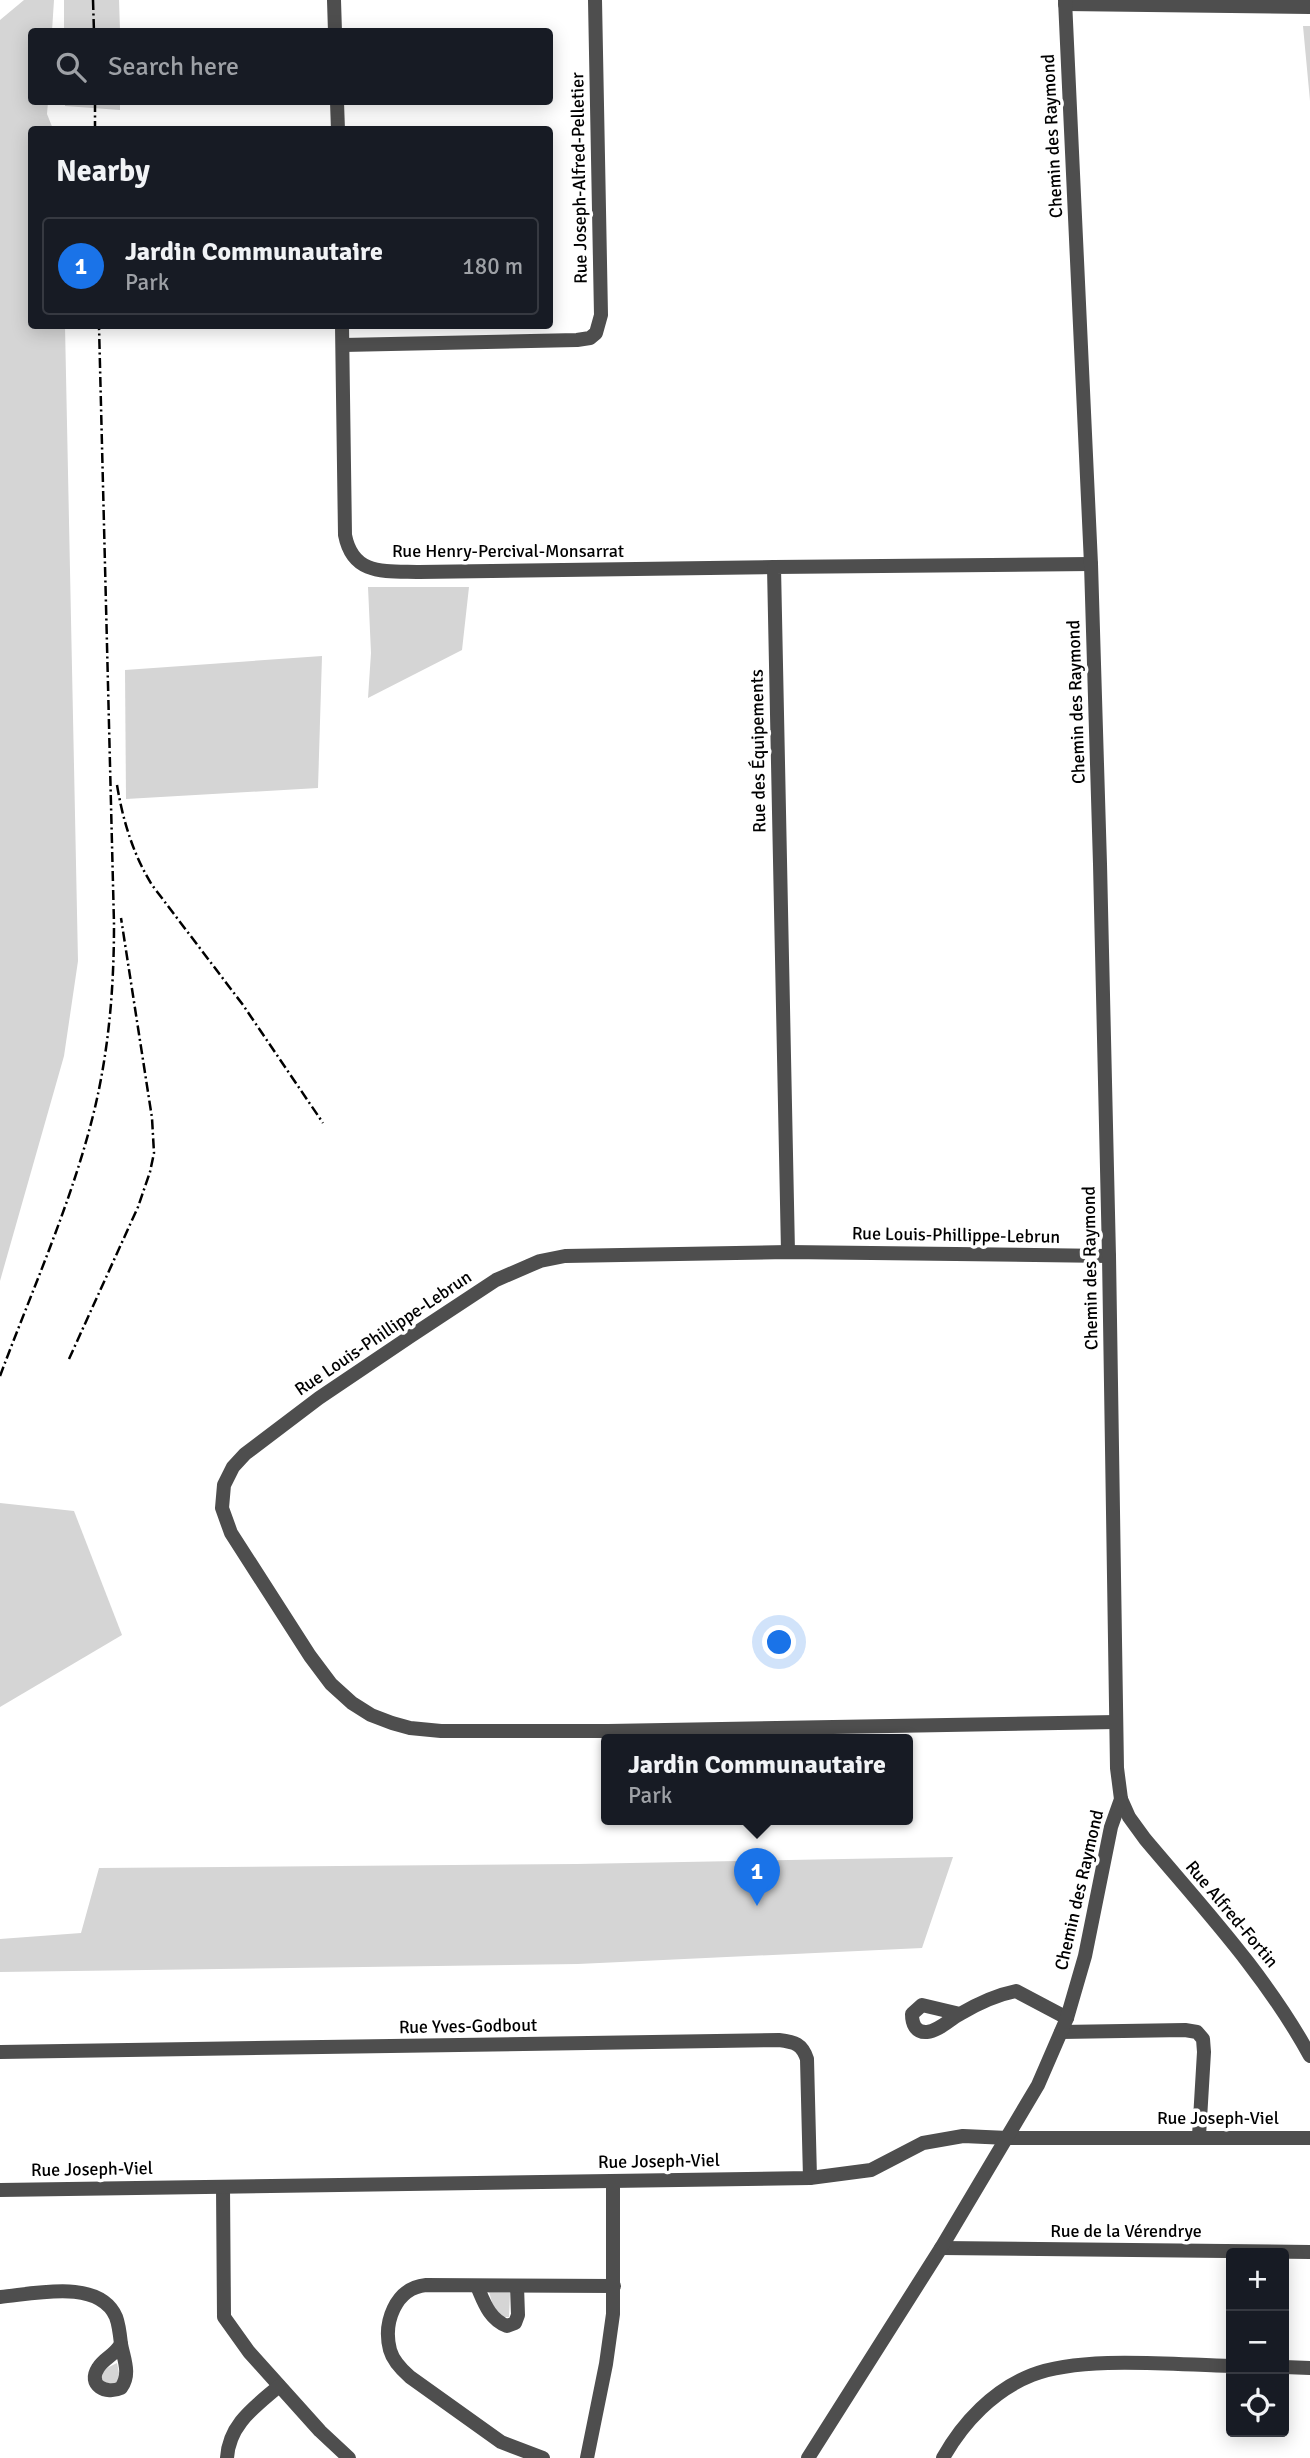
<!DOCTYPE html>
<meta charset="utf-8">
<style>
body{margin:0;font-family:Signika,sans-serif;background:#20242c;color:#f1f3f6}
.controls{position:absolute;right:21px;bottom:21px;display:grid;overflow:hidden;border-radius:7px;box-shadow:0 4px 18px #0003}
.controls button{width:63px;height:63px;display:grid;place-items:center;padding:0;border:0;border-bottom:2px solid #363941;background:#171b24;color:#f1f3f6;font:35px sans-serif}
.you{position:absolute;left:780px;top:1643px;width:24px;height:24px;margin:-18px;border:5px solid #fff;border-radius:50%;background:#1a73e8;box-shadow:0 0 0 10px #1a73e833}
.badge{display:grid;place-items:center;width:46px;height:46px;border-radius:50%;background:#1a73e8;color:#fff;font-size:23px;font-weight:700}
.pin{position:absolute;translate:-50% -58px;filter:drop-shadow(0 2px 4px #0008)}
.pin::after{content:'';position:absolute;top:37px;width:24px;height:21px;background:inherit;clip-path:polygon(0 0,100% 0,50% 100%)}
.popup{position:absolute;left:601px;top:1734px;width:312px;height:91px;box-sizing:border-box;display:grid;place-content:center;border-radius:7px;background:#171b24;filter:drop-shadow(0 2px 5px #0005);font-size:23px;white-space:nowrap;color:#9ea1a6}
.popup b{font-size:26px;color:#f1f3f6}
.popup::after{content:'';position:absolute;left:50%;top:100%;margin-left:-14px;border:14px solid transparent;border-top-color:#171b24}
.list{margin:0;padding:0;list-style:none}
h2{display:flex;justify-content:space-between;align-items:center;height:91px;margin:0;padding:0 28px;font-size:30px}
h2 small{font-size:23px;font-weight:400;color:#9ea1a6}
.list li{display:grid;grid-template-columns:46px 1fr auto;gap:21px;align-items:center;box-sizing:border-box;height:98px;margin:0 14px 14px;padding:0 14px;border:2px solid #363941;border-radius:7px}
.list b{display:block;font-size:26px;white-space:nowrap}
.list p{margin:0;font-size:23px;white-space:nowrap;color:#9ea1a6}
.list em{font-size:23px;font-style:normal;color:#9ea1a6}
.icon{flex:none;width:38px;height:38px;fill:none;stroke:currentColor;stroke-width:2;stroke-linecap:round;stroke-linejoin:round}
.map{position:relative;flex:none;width:1310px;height:2458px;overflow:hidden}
.search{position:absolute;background:#171b24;box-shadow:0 4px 18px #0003;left:28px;top:28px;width:525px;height:77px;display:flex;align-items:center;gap:18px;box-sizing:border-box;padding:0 24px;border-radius:7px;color:#9ea1a6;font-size:26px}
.panel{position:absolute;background:#171b24;box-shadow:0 4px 18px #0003;left:28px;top:126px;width:525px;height:203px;border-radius:7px}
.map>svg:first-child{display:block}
.green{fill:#d5d5d5}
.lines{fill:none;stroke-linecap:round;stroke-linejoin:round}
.minor{stroke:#4e4e4e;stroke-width:14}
.rail{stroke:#000;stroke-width:2.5;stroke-dasharray:10 3.5 2 3.5;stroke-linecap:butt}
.labels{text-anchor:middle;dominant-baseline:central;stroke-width:7;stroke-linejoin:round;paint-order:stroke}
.street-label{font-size:18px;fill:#000;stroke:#fff}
</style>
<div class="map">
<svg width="1310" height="2458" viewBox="0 0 1310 2458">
<rect width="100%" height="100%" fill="#fff"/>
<!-- green -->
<g class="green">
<path d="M24,0H54L52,31L32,32V102H48L47,114L53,129L32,130V326H65L78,961L64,1056L0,1281V20Z"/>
<path d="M64,0H119L120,31H64Z"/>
<path d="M1303,26H1310V101Z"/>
<path d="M65,102H120V110L65,106Z"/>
<path d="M368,587H469L462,650L368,698L371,653Z"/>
<path d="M322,656L318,788L126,799L125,670Z"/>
<path d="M0,1503L74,1511L122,1635L0,1707Z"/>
<path d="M953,1857L922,1948L578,1964L0,1972V1939L81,1933L99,1868L577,1864Z"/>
<path d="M489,2292L510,2293L509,2317H503L494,2309Z"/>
<path d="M117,2363L120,2378L118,2383L103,2384L101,2374L107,2368Z"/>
</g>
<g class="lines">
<!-- minor -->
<g class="minor">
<path d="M334,0L335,32"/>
<path d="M1065,4L1310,7"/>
<path d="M337,102L338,130"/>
<path d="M342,326L345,535C353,576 385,571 419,572L774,567"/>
<path d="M343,345L577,340L590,338L596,333L601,315L595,0"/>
<path d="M788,1252L774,567L1091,564"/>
<path d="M1109,1256L788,1252L565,1256L540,1261L496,1280L411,1336L319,1398L245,1454L233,1467L224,1485L222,1508L231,1533L310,1656L331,1684L352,1703L371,1715L392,1723L410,1728L441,1731H608L1116,1722"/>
<path d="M1121,1799L1129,1817L1145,1839C1203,1908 1266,1975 1310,2056"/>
<path d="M960,2014L922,2005L912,2014C912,2023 915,2033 927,2032C939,2031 950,2019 960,2014C977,2004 996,1995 1016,1991L1067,2018"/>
<path d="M1061,2032L1185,2030L1197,2032L1203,2039L1204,2052L1199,2136"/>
<path d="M0,2052L779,2040C795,2042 802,2044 807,2059L810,2178"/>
<path d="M223,2187L224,2317L249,2352L320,2431L349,2458"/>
<path d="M0,2190L810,2178L871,2170L923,2143L963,2136L1008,2138H1310"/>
<path d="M941,2248L1310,2252"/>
<path d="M477,2286C484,2302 489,2319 507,2326L515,2323L518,2315L517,2286"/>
<path d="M0,2297C34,2294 99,2278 116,2317C119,2325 120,2335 121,2344"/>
<path d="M121,2344C124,2360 131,2374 121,2388C106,2395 87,2385 98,2368C104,2358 114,2356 121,2344Z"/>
<path d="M1284,2367L1310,2368"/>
<path d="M227,2458C229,2424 255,2407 279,2386"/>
<path d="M543,2458L501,2442L410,2377C402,2370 393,2361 390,2350C383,2323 395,2288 426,2285L614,2286"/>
<path d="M587,2458L606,2364L613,2314V2181"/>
<path d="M808,2458L941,2248L1038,2085L1067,2018L1085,1956L1111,1827L1121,1799L1117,1768L1109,1256L1100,864L1091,564L1065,0"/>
<path d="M943,2458C963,2422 994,2390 1032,2375C1082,2355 1177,2365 1231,2366"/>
</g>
<!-- rail -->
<g class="rail">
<path d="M93,0L94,32"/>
<path d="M95,102V130"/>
<path d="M117,785C123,821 133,854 152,885L243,1005L323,1123"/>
<path d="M69,1359L138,1207L150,1172L154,1153L152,1118L121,918"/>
<path d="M0,1376C34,1285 78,1188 98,1094C110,1037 114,981 114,924L99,326"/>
</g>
</g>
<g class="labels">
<!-- street labels -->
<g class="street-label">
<text transform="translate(1052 136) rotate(-93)">Chemin des Raymond</text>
<text transform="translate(579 178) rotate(-91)">Rue Joseph-Alfred-Pelletier</text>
<text x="508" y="551">Rue Henry-Percival-Monsarrat</text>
<text transform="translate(1076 702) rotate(-92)">Chemin des Raymond</text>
<text transform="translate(758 751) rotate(-91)">Rue des Équipements</text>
<text transform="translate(956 1235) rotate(1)">Rue Louis-Phillippe-Lebrun</text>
<text transform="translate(1090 1268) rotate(-91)">Chemin des Raymond</text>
<text transform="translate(383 1333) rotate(-34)">Rue Louis-Phillippe-Lebrun</text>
<text transform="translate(1079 1890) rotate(-77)">Chemin des Raymond</text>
<text transform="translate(1232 1914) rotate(50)">Rue Alfred-Fortin</text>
<text transform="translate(468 2026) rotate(-1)">Rue Yves-Godbout</text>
<text x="1218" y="2118">Rue Joseph-Viel</text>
<text transform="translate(659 2161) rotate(-1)">Rue Joseph-Viel</text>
<text transform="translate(92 2169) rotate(-1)">Rue Joseph-Viel</text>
<text x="1126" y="2231">Rue de la Vérendrye</text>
</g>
</g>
</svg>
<div class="controls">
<button>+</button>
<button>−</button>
<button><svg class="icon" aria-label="locate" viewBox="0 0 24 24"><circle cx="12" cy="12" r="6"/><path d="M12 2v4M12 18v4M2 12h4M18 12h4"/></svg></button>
</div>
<div class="you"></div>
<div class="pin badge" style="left:757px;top:1906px">1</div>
<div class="popup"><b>Jardin Communautaire</b>Park</div>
<div class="search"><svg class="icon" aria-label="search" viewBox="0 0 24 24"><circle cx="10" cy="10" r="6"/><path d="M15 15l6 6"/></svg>Search here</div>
<section class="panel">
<h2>Nearby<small></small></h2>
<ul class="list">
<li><span class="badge">1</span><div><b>Jardin Communautaire</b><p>Park</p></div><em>180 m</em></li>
</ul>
</section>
</div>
